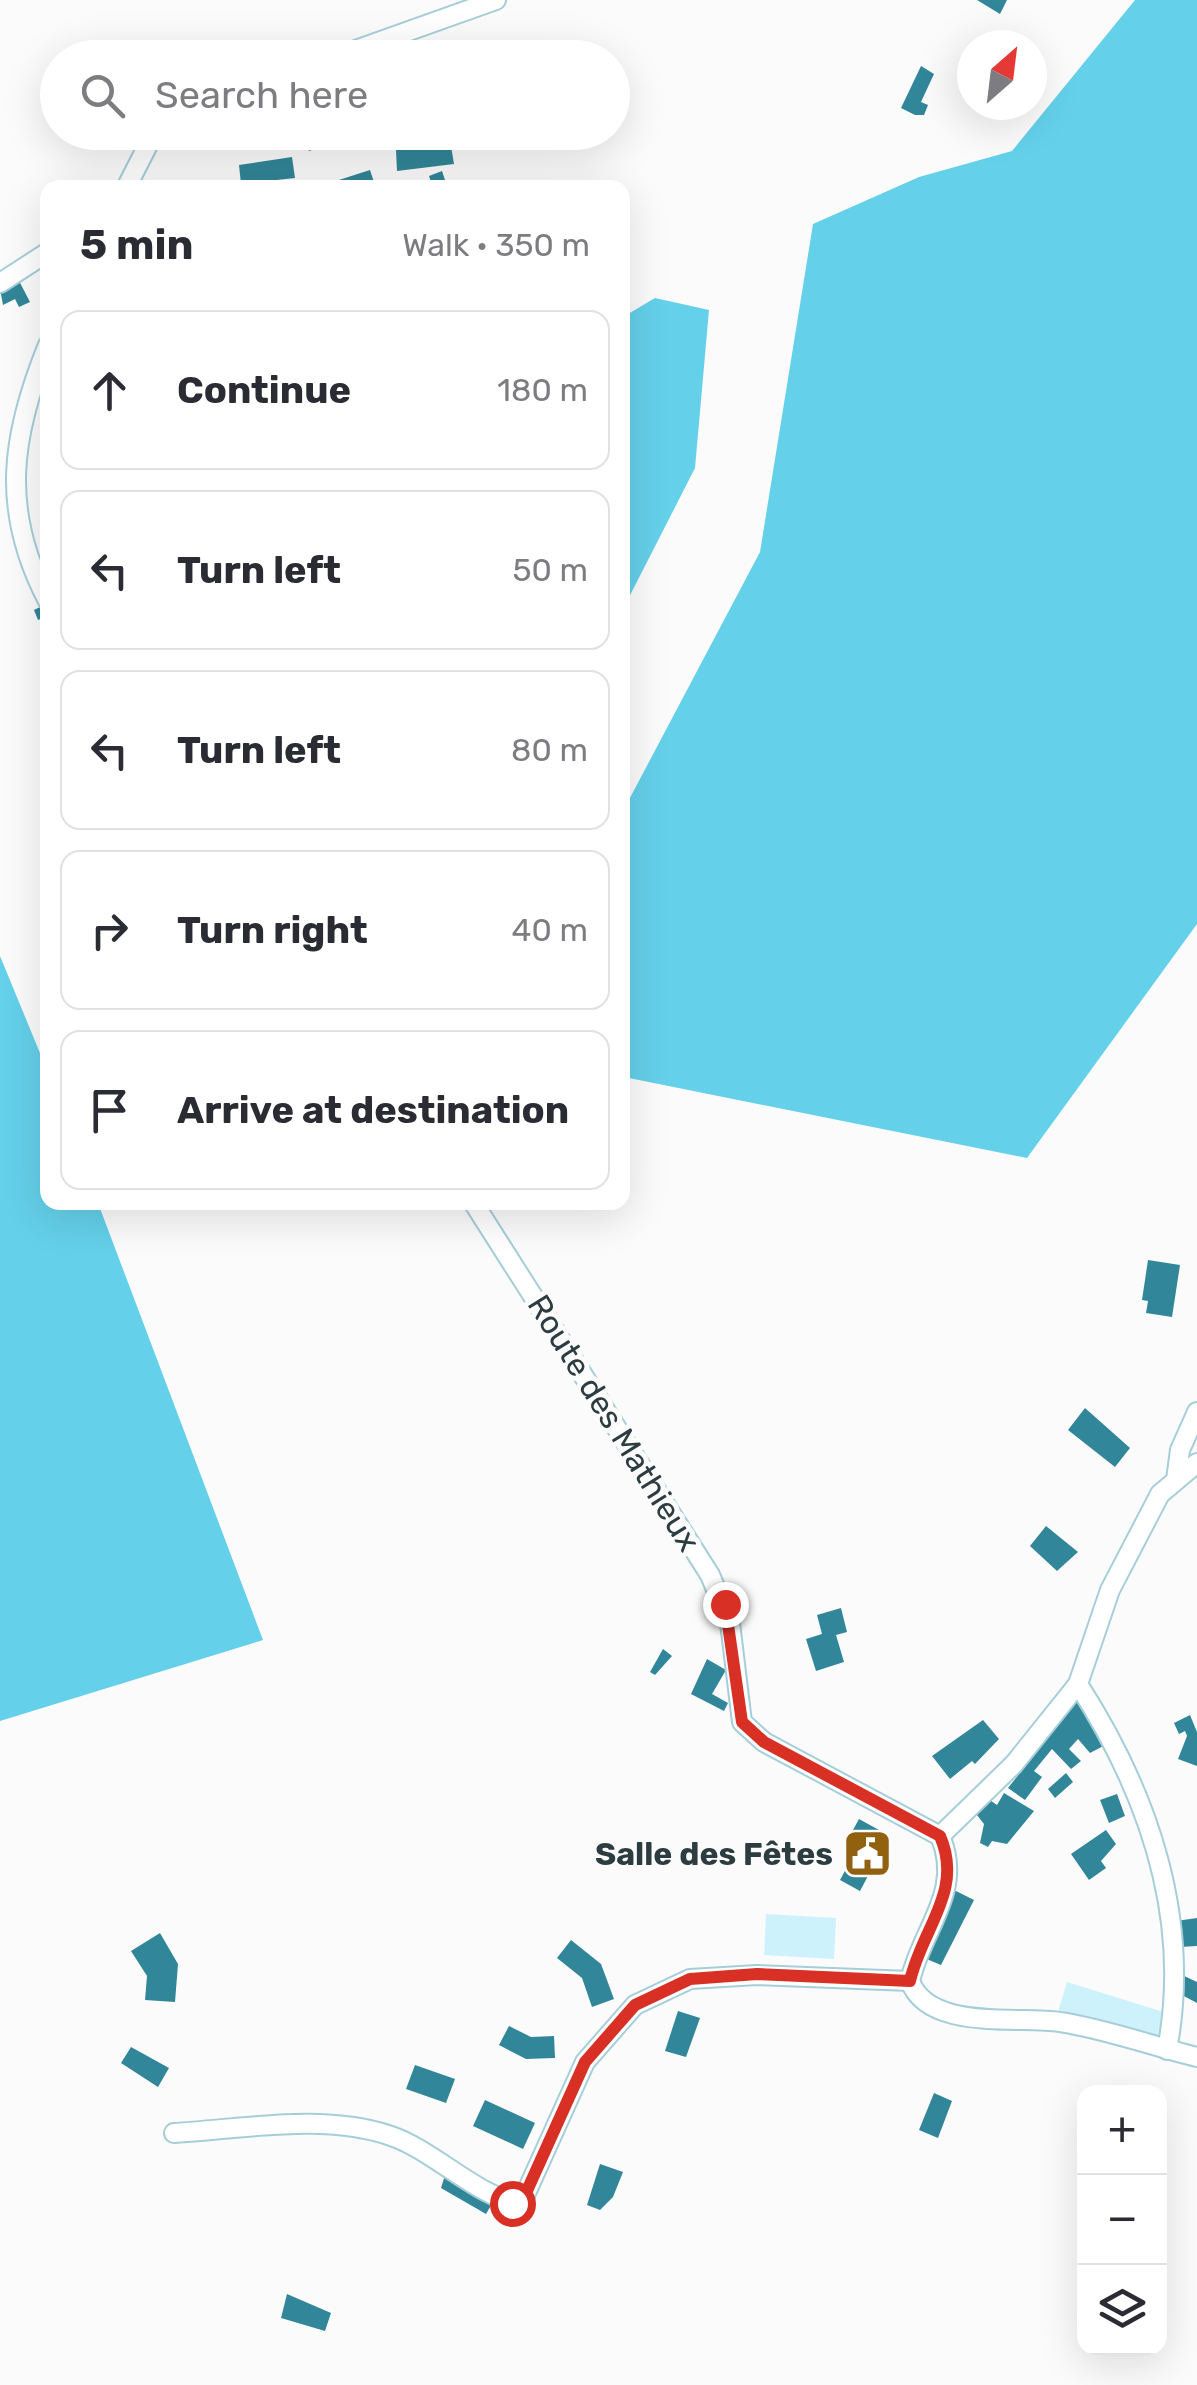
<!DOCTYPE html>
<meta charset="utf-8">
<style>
body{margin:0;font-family:Rubik,sans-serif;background:#f7f7f7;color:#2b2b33}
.controls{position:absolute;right:30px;bottom:30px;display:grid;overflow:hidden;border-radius:20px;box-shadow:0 10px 40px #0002}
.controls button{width:90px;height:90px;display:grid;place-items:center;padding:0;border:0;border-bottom:2px solid #e1e1e2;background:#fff;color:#2b2b33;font:50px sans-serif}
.compass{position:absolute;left:957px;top:30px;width:90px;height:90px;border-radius:50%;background:#fff;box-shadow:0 10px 40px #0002;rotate:28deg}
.stop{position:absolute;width:30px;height:30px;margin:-22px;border:8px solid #d93025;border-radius:50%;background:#fff}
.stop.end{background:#d93025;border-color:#fff;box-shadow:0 2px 10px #0008}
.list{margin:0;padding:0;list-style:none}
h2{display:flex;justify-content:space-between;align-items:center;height:130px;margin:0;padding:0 40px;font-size:42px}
h2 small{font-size:32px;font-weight:400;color:#7c7c81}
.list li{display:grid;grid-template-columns:65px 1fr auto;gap:30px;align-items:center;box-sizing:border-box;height:160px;margin:0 20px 20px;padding:0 20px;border:2px solid #e1e1e2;border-radius:20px}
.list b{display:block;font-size:38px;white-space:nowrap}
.list em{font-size:32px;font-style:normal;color:#7c7c81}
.icon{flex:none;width:55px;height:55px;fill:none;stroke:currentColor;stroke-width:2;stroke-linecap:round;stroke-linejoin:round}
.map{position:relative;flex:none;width:1197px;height:2385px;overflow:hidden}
.search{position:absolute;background:#fff;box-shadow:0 10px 40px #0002;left:40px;top:40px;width:590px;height:110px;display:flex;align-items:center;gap:25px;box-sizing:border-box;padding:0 35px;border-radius:55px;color:#7c7c81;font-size:38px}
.panel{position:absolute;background:#fff;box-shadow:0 10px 40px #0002;left:40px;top:180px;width:590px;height:1030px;border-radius:20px}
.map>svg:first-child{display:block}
.green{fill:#cdf2fc}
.forest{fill:#64d0ea}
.building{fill:#328699}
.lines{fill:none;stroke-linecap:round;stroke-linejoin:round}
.street-casing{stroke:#a6ced9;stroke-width:22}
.street{stroke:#fff;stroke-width:18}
.route{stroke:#d93025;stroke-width:12}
.labels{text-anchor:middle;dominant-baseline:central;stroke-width:10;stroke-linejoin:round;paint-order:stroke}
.street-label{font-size:32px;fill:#2c3c40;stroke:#fbfbfb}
.poi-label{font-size:32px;font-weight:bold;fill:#2c3c40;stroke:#fbfbfb;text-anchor:end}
</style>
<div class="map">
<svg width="1197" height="2385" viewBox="0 0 1197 2385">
<rect width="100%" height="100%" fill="#fbfbfb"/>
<!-- green -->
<g class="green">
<path d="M766,1914L836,1918L834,1959L764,1955Z"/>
<path d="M1067,1982L1170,2014L1163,2040L1058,2012Z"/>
</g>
<!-- forest -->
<g class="forest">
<path d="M1135,0H1197V924L1027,1158L624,1077L623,811L760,552L813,224L919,177L1012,151Z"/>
<path d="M655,298L709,310L695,468L623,609V317Z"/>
<path d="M0,956L47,1070L48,1202L98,1203L263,1640L0,1721Z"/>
</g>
<!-- building -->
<g class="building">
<path d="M977,0H1007L1000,14Z"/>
<path d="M921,66L934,74L921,102L928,105L924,115H915L901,108Z"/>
<path d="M192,132H237L236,145L192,142Z"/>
<path d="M319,136L323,146L309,151L304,142Z"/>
<path d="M451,146L454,164L397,171L396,150Z"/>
<path d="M292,157L295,178L241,184L239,165Z"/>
<path d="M370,170L376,188H317V187Z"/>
<path d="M442,171L446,183L433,188L429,176Z"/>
<path d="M17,277L30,302L19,307L15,299L3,305L0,289Z"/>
<path d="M42,606L47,616L38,620L34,610Z"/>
<path d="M1148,1260L1180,1265L1172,1317L1146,1313L1148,1301L1142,1300Z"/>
<path d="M1085,1408L1130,1448L1115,1467L1068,1430Z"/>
<path d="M1046,1526L1078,1552L1057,1571L1030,1546Z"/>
<path d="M841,1608L847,1632L836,1635L844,1662L816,1671L806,1639L822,1634L817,1615Z"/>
<path d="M663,1649L672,1656L655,1675L650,1672Z"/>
<path d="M707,1659L726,1670L712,1694L728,1703L724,1711L691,1694Z"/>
<path d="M1078,1700L1109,1743L1090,1753L1078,1739L1069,1749L1081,1761L1071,1769L1052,1749L1034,1771L1042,1777L1025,1800L1008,1788Z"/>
<path d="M1190,1715L1197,1732V1766L1178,1759L1187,1736L1185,1731L1179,1734L1174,1723Z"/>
<path d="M983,1720L999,1739L975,1764L972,1761L950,1779L932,1756Z"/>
<path d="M1066,1773L1073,1782L1055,1798L1048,1789Z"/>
<path d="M1004,1793L1034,1811L1007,1844L992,1841L988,1847L980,1843L984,1824L977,1815L987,1798L997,1805Z"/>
<path d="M1117,1794L1125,1816L1109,1823L1100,1800Z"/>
<path d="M859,1819L890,1836L882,1850L888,1853L882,1865L876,1861L860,1891L840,1880L852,1858L847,1855L853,1844L847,1841Z"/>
<path d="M1106,1830L1116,1844L1101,1861L1106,1868L1089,1880L1071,1854Z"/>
<path d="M954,1890L974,1900L941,1965L924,1958Z"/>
<path d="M1197,1918V1946L1180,1947L1176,1921Z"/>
<path d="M160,1933L178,1964L175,2002L145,2000L147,1976L131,1951Z"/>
<path d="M571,1940L601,1964L614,1999L592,2007L582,1978L557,1958Z"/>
<path d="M1180,1974L1197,1982V2003L1180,1994Z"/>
<path d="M678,2011L700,2018L686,2057L665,2051Z"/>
<path d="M509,2026L531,2037L554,2036L555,2058L526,2059L499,2045Z"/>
<path d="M131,2047L169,2068L158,2087L121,2063Z"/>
<path d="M415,2065L455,2079L446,2103L406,2089Z"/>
<path d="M934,2093L952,2101L938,2138L919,2130Z"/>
<path d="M485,2100L535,2123L523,2149L473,2126Z"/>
<path d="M600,2164L623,2172L613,2197L600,2210L587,2205Z"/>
<path d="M446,2172L493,2202L486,2214L441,2188Z"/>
<path d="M287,2294L331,2313L325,2331L281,2318Z"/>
</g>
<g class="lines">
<defs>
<g id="street">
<path d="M333,58L496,0"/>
<path d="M126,188L150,141L161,132"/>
<path d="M0,283L48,252"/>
<path d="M48,345C11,436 0,510 48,601"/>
<path d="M473,1202L710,1575L730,1623L742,1722L764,1742L940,1836"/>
<path d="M1176,1480L1180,1450L1197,1412"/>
<path d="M1078,1684C1148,1793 1192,1919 1167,2050"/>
<path d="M940,1836L1014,1764L1078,1684L1110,1590L1160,1494L1197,1463"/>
<path d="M910,1981C928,2031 1017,2016 1060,2022C1106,2029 1152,2046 1197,2057"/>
<path d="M910,1981C922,1928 964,1891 940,1836"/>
<path d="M174,2133C243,2129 324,2113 391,2136C433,2150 479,2198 521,2204L585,2062L635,2005L690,1979L757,1975L910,1981"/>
</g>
</defs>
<!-- street casing -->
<use href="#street" class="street-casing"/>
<!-- street -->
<use href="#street" class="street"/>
</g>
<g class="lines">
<!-- route -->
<path class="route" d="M512,2203L521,2204L585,2062L635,2005L690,1979L757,1974L910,1981C922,1928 964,1891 940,1836L764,1742L742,1722L725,1604"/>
</g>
<!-- icons -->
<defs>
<symbol id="civic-square" viewBox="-11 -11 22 22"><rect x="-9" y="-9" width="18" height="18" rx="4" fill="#926110" stroke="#fbfbfb"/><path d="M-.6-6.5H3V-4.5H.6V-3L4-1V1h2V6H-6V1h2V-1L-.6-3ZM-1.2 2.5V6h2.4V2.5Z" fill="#fff"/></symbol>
</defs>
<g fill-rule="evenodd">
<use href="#civic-square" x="840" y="1826" width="55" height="55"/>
</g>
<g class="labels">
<!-- street labels -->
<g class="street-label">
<text transform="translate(614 1423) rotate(58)">Route des Mathieux</text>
</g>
<!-- poi labels -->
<g class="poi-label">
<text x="833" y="1854">Salle des Fêtes</text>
</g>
</g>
</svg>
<div class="controls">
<button>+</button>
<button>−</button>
<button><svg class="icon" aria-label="layers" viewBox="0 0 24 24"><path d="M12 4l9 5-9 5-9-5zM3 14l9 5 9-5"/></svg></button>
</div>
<svg class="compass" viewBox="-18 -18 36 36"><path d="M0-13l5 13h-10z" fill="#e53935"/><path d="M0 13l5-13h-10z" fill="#7c7c81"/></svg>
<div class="stop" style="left:512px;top:2203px"></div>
<div class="stop end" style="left:725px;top:1604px"></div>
<div class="search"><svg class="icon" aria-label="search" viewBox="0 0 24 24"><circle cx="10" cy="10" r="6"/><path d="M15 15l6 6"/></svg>Search here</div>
<section class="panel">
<h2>5 min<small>Walk · 350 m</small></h2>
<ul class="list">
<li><svg class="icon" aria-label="ahead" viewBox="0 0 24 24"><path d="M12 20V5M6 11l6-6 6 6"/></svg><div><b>Continue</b></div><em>180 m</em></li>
<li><svg class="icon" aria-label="left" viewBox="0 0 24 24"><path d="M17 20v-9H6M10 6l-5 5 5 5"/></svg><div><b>Turn left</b></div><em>50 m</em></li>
<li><svg class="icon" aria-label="left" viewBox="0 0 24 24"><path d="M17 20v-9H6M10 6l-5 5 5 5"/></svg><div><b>Turn left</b></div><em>80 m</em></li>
<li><svg class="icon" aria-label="right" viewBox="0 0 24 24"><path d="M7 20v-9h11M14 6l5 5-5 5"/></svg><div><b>Turn right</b></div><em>40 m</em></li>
<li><svg class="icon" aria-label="arrive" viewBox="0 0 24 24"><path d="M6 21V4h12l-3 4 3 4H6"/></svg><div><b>Arrive at destination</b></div></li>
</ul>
</section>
</div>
